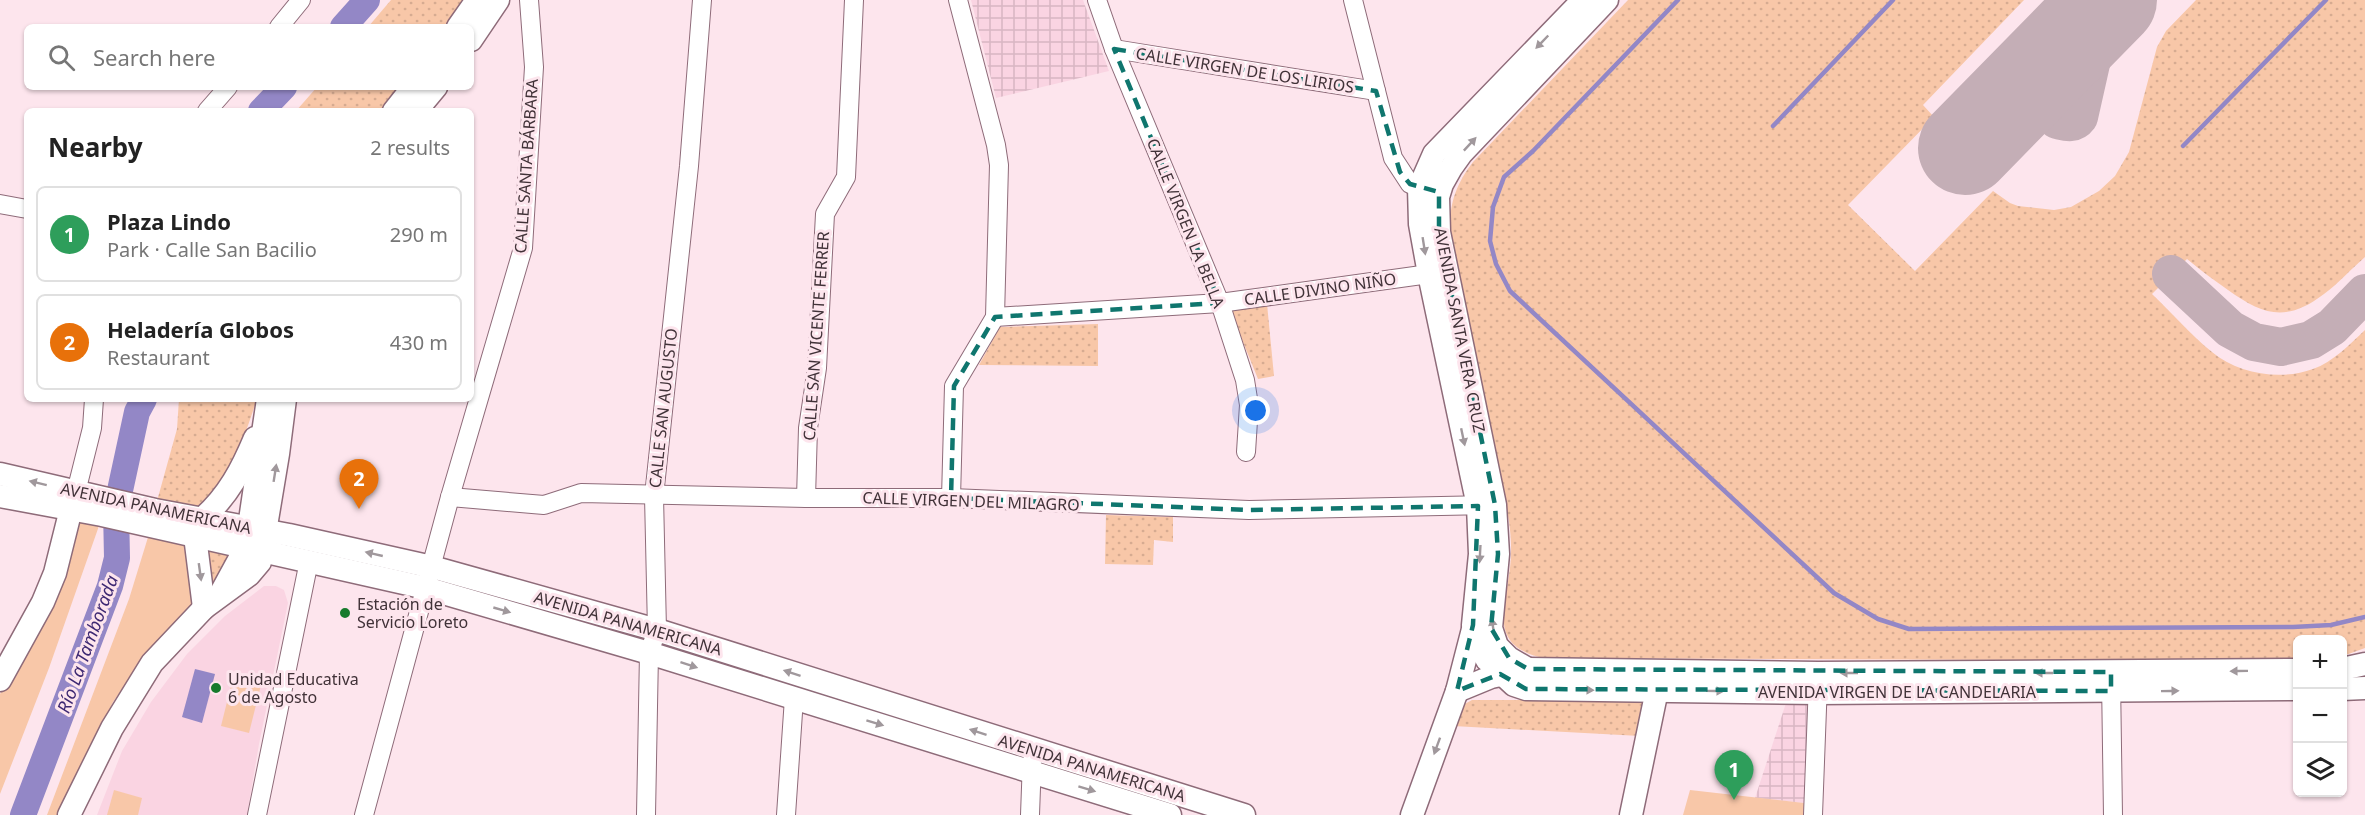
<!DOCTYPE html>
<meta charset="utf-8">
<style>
body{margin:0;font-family:"Noto Sans",sans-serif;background:#f2f2f2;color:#222}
.controls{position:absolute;right:18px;bottom:18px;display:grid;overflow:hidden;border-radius:9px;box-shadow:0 2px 4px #0004}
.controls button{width:54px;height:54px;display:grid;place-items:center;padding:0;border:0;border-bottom:2px solid #e0e0e0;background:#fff;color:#222;font:30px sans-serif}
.you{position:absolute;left:1256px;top:411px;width:21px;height:21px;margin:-15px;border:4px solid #fff;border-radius:50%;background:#1a73e8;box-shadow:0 0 0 9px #1a73e833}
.badge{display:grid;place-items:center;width:39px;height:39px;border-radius:50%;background:#177a2c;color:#fff;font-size:20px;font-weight:700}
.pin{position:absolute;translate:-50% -50px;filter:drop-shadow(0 2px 3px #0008)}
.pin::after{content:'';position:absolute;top:32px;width:21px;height:18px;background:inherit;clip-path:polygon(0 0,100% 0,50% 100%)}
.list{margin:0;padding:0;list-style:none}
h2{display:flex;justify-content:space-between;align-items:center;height:78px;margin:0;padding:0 24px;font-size:26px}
h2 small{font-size:20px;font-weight:400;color:#767676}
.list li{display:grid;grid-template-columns:39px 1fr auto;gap:18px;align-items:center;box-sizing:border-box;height:96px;margin:0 12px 12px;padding:0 12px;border:2px solid #e0e0e0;border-radius:9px}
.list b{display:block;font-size:22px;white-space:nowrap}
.list p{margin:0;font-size:20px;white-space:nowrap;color:#767676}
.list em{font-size:20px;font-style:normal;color:#767676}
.icon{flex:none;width:33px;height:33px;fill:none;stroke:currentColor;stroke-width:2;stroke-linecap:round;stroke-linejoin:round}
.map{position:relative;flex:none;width:2365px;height:815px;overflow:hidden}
.search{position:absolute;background:#fff;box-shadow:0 2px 4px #0004;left:24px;top:24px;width:450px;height:66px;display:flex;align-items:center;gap:15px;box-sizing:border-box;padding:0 21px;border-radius:9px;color:#767676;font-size:22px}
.panel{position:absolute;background:#fff;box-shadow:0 2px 4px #0004;left:24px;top:108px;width:450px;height:294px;border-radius:9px}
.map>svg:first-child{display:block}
.built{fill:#fad4e2}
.industrial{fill:url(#industrial-grid)}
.grass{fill:url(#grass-dots)}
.park{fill:#f8c7a8}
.water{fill:#9387c6}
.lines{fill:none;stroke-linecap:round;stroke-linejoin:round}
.stream{stroke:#9387c6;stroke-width:4.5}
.river{stroke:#9387c6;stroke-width:26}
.taxiway{stroke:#c4aeb6;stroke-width:38}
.runway{stroke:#c4aeb6;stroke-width:94}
.minor-casing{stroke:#8e6b79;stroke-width:20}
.major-casing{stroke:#8e6b79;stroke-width:25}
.minor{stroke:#fff;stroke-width:18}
.major{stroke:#fff;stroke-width:22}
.oneway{fill:#a0989c}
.marked{fill:none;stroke:#0f766e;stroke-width:4.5;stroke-dasharray:12 8;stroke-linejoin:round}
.poi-dot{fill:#177a2c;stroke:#fde5ed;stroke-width:2}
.labels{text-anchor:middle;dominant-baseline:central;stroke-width:6;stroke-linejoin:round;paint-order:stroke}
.street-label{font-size:16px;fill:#413238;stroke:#fde5ed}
.poi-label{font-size:16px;fill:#413238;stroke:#fde5ed;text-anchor:start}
.water-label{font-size:18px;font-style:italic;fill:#3e2973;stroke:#fde5ed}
</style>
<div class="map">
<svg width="2365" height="815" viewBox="0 0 2365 815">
<defs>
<pattern id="industrial-grid" width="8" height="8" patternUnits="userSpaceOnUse" patternTransform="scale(1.5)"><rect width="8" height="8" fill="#fad4e2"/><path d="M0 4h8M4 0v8" fill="none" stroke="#d8b6c3"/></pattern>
<pattern id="grass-dots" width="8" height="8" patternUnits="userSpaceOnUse" patternTransform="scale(1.5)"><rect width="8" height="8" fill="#f8c7a8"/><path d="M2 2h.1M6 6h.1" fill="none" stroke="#d6ab91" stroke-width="1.8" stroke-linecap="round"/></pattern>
</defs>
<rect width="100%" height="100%" fill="#fde5ed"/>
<!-- built -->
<path class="built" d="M264,586H276L284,590L288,603L259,744L247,815H97L122,751L151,702L187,654L225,616Z"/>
<!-- industrial -->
<g class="industrial">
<path d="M971,0H1083L1109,71L996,98Z"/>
<path d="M1786,703L1808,704L1804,803L1755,798Z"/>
</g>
<!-- grass -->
<g class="grass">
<path d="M391,0H467L449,27H368Z"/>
<path d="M1628,0H2024L1923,105L1934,117L1848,205L1915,271L1993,191L2010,203L2018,206L2054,210L2071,207L2099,191L2115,176L2129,152L2157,47L2166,31L2196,0H2365V257C2351,269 2338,284 2324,294C2286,323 2263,315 2228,290C2214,280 2200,270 2187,259L2152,294C2172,313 2191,335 2212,352C2238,374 2281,381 2313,369C2333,362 2350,344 2365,330V648L2343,656L2342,640H2298L2297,660L2289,661L1544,658C1488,646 1505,611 1510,568C1512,552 1511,537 1509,521L1450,227C1450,201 1457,183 1473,162Z"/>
<path d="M317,87H403L383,111H296Z"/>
<path d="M1267,304L1274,376L1258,379L1230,310Z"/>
<path d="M1098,324V366L979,365L1000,327Z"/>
<path d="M179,399H257C247,428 237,461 219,486C213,495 204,502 196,510L157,501L177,429Z"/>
<path d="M1106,515L1173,517V542L1154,540L1153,565L1105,564Z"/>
<path d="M206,547L229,555V559L213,584Z"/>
<path d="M666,642L1015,753L1013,759L664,647Z"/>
<path d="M1472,700H1648L1640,736L1453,726L1461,706Z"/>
</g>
<!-- park -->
<g class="park">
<path d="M80,522L100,523L49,668L0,794V694L61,582Z"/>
<path d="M149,534L189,543L193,605L142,660L113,702L59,815H47L129,599Z"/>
<path d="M233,678L261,685L249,733L221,726Z"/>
<path d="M114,790L142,798L138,815H107Z"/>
<path d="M1690,790L1804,803V815H1683Z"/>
</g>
<!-- water -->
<path class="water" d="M195,669L215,674L202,723L182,717Z"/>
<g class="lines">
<!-- stream -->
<g class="stream">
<path d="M1678,0L1533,151L1504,177L1493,207L1490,241L1496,264L1510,291L1834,593L1878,619L1909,629L2293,627L2331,625L2365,617"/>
<path d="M1773,126L1893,0"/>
<path d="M2183,146L2326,0"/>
</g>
<!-- river -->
<g class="river">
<path d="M343,27L367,0"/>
<path d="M261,111L284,87"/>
<path d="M23,815L110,586L117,558L116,509L137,412L144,399"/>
</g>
<!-- taxiway -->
<g class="taxiway">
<path d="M2057,120C2066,122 2073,125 2079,117L2097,37L2112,0"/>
<path d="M2171,274L2230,329L2254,342L2281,347L2311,340L2332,327L2365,293"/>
</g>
<!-- runway -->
<path class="runway" d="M1965,148L2110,0"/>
<defs>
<g id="minor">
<path d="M1097,0L1114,49L1220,303L1245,380L1249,405L1246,452"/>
<path d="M1353,0L1393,158L1410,184L1432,191"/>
<path d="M279,27L301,0"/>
<path d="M1114,49L1376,91"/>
<path d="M207,111L228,87"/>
<path d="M0,204L27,209"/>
<path d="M995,317L1220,303L1429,274"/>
<path d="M76,492L92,428L94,399"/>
<path d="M450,497L544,505L581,493L806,498H951L1249,510L1490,505"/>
<path d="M806,498L808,428L817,368L825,214L846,177L854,0"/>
<path d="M951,498L954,386L995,317L999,165L996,145L958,0"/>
<path d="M2111,679L2113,815"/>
<path d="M257,815L309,561"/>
<path d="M364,815L450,497L523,248L534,67L529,0"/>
<path d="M646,815L649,653L657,630L654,496L689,166L702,0"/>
<path d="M786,815L794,698"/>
<path d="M1030,815L1032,760"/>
<path d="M1813,815L1818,682"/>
</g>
<g id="major">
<path d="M1583,0L1434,154L1419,188L1420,224L1429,274L1478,506L1480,554L1473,625L1479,646L1487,660L1514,685L1526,689L1818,693L2298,689"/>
<path d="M458,27L477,0"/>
<path d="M471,40L498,0"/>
<path d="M394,111L413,87"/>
<path d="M416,111L436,87"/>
<path d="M0,474L155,510L289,535L432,567L657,630L1244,815"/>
<path d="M0,496L102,515L426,588L649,653L1170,815"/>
<path d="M203,518C228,496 242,469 255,438"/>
<path d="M195,536L204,608"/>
<path d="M222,591L240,558L249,527L268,399"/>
<path d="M1528,669L1509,658L1497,646L1491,628L1498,554L1495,505L1439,232L1438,197L1442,184L1451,168L1461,154L1607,0"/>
<path d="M2342,669L2365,664"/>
<path d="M0,680L43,602L55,573L74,497"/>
<path d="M2342,689L2365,688"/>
<path d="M1457,691L1491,677L1528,669L1818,673L2298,670"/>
<path d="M69,815L112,728L152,663L204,608L249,575L260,562L278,454L285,399"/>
<path d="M1412,815L1457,691L1473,629"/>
<path d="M1631,815L1657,690V678"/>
</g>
</defs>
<!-- minor casing -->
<use href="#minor" class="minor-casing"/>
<!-- major casing -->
<use href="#major" class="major-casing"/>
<!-- minor -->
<use href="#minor" class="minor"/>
<!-- major -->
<use href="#major" class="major"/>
</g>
<!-- one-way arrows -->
<defs><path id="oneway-solid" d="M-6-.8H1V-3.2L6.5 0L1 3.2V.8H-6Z" transform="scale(1.5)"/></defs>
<g class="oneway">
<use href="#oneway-solid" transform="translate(1542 42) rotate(134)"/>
<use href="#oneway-solid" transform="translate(1470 144) rotate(-47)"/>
<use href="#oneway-solid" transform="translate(1424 246) rotate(81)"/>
<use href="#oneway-solid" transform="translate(1463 437) rotate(78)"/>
<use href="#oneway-solid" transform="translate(275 473) rotate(-81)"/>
<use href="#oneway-solid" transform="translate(38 483) rotate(-166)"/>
<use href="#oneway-solid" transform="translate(374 554) rotate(-167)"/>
<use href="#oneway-solid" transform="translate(1480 554) rotate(93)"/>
<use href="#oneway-solid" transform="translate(200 572) rotate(82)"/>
<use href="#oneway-solid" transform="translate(502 610) rotate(16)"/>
<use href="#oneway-solid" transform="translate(1493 627) rotate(-98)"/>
<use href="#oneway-solid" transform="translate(689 665) rotate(18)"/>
<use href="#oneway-solid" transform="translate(2239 671) rotate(179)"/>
<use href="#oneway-solid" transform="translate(792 673) rotate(-162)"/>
<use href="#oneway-solid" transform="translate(1849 673) rotate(180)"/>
<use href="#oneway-solid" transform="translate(2044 673) rotate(180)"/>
<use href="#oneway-solid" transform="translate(1585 690) rotate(1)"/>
<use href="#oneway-solid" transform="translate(1715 691) rotate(1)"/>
<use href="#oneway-solid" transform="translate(2170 691) rotate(-1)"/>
<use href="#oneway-solid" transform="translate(875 723) rotate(17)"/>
<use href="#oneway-solid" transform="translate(978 732) rotate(-162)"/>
<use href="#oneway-solid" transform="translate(1437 746) rotate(110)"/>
<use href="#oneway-solid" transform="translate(1087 789) rotate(17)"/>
</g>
<!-- marked area -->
<path class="marked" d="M1114,49L1376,91L1400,172L1410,184L1439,192V232L1495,505L1498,554L1491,628L1509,658L1528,669L2111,672V691L1526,689L1500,674L1457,691L1473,625L1478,506L1249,510L951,498L954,386L995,317L1220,303Z"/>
<!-- markers -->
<g class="poi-dot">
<circle cx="345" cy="613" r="6"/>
<circle cx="216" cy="688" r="6"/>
</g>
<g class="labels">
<!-- street labels -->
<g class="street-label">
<text transform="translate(1245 70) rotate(9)">CALLE VIRGEN DE LOS LIRIOS</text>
<text transform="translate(526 166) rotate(-86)">CALLE SANTA BÁRBARA</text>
<text transform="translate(1186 223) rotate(68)">CALLE VIRGEN LA BELLA</text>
<text transform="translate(1320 289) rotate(-8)">CALLE DIVINO NIÑO</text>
<text transform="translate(1460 330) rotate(79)">AVENIDA SANTA VERA CRUZ</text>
<text transform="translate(816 336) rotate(-86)">CALLE SAN VICENTE FERRER</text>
<text transform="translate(663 408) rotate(-84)">CALLE SAN AUGUSTO</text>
<text transform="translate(971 501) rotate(2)">CALLE VIRGEN DEL MILAGRO</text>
<text transform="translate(156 508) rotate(12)">AVENIDA PANAMERICANA</text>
<text transform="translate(628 623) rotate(16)">AVENIDA PANAMERICANA</text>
<text x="1897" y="692">AVENIDA VIRGEN DE LA CANDELARIA</text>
<text transform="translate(1092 768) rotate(17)">AVENIDA PANAMERICANA</text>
</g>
<!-- poi labels -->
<g class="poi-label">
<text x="357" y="604">Estación de<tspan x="357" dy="18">Servicio Loreto</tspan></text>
<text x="228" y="679">Unidad Educativa<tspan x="228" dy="18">6 de Agosto</tspan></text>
</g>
<!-- water labels -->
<g class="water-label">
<text transform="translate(87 644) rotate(-70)">Río La Tamborada</text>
</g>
</g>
</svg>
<div class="controls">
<button>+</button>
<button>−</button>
<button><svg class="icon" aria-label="layers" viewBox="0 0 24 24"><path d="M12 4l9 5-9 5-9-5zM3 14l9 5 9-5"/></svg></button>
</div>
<div class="you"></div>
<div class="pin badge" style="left:1734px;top:800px;background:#2e9e5b">1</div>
<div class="pin badge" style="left:359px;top:509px;background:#e8710a">2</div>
<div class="search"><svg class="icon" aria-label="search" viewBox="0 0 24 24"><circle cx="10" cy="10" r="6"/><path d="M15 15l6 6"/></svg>Search here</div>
<section class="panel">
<h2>Nearby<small>2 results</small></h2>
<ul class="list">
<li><span class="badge" style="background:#2e9e5b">1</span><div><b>Plaza Lindo</b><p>Park · Calle San Bacilio</p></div><em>290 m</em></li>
<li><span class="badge" style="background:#e8710a">2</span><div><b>Heladería Globos</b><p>Restaurant</p></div><em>430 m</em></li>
</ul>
</section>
</div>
